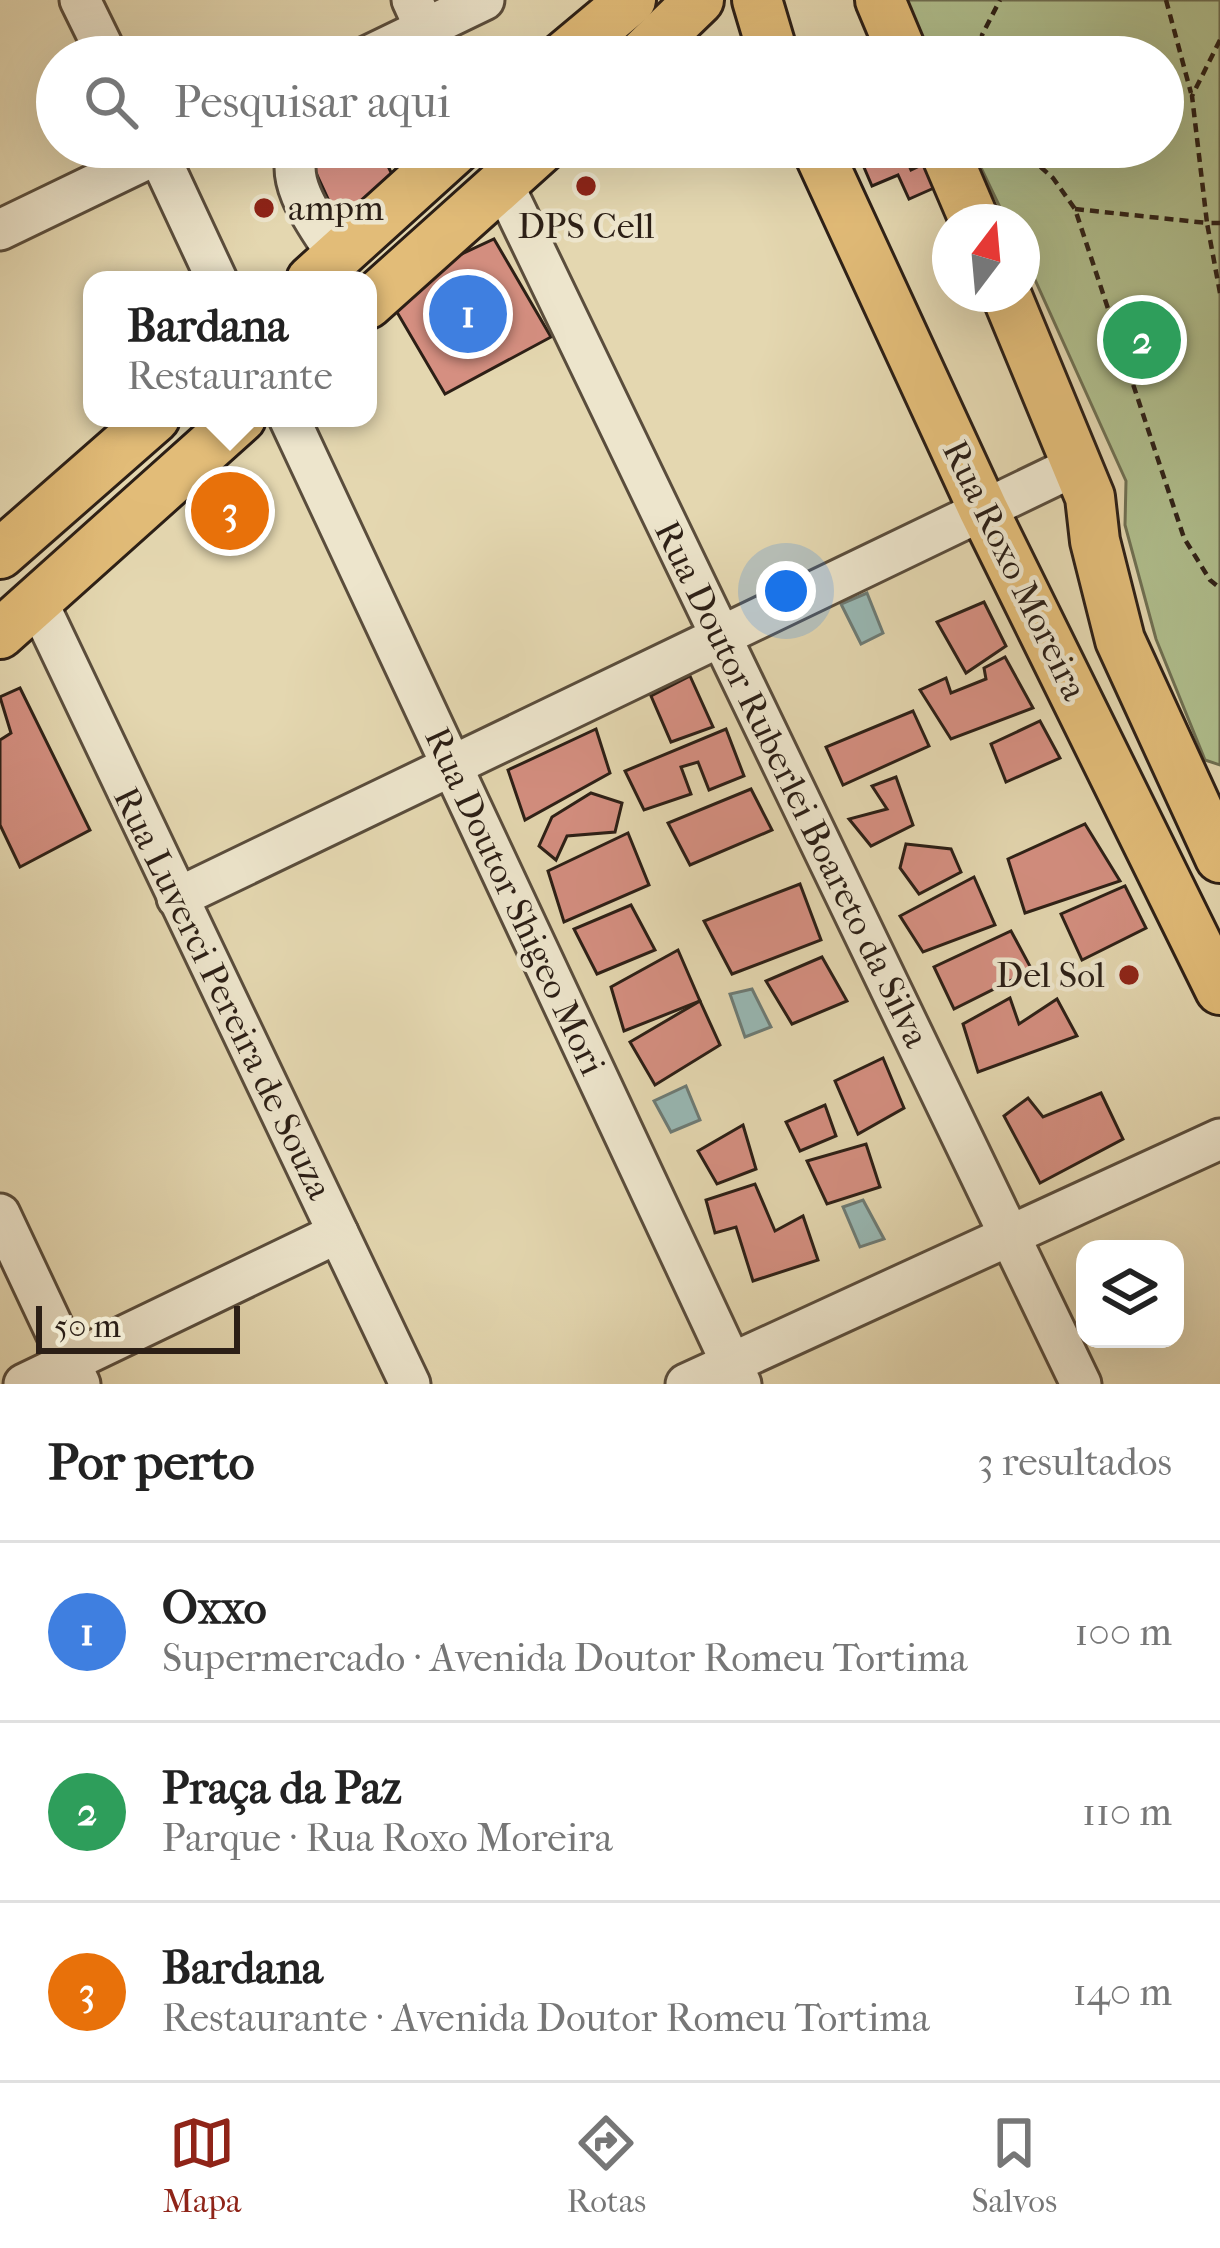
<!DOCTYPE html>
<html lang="pt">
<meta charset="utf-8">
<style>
body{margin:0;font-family:"IM FELL French Canon",serif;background:#f2f2f2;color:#222}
.controls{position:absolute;right:36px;bottom:36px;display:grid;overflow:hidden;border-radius:24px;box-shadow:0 12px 48px #0002}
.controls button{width:108px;height:108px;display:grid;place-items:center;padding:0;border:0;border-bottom:3px solid #e0e0e0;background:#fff;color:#222;font:60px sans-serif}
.compass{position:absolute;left:932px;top:204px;width:108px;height:108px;border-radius:50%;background:#fff;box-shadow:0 12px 48px #0002;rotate:16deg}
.scale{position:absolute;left:36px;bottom:30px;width:204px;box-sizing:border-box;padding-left:12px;border:6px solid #2c1f16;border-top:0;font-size:33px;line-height:42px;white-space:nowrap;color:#2c1f16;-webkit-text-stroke:9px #ede5cc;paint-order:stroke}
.you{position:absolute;left:786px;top:591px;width:42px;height:42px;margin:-30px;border:9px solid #fff;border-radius:50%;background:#1a73e8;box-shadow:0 0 0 18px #1a73e833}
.badge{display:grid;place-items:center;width:78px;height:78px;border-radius:50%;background:#8f2418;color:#fff;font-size:39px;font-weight:700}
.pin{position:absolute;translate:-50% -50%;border:6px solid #fff;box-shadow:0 3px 12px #0006}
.popup{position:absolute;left:83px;top:271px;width:294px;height:156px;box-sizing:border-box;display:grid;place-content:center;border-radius:24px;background:#fff;filter:drop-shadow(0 3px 9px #0005);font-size:39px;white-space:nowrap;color:#767676}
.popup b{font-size:45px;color:#222}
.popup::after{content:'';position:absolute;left:50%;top:100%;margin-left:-24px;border:24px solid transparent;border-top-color:#fff}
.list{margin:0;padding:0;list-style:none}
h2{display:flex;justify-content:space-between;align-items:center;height:156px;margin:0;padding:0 48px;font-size:51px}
h2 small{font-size:39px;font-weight:400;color:#767676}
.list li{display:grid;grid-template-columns:78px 1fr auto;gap:36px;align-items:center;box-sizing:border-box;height:180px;padding:0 48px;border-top:3px solid #e0e0e0}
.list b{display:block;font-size:45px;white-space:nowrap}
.list p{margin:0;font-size:39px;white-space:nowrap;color:#767676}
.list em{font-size:39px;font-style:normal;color:#767676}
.icon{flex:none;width:66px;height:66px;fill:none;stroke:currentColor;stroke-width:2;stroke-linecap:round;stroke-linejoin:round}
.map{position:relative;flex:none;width:1220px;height:1384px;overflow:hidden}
.search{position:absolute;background:#fff;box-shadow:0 12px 48px #0002;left:36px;right:36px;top:36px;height:132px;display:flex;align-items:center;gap:30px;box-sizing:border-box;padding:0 42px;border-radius:66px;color:#767676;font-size:45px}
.sheet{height:696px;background:#fff}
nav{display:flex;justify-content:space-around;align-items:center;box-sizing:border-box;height:168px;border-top:3px solid #e0e0e0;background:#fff;font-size:33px;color:#767676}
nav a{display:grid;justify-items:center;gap:6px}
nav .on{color:#8f2418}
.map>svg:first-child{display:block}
.green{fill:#b0bf8e;stroke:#6e6f52;stroke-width:3}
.water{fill:#98b8b4;stroke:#6d7b75;stroke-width:3}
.building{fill:#d58f81;stroke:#2c1f16;stroke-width:3}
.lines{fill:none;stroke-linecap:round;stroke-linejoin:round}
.minor-casing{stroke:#5a4d3c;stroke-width:45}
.major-casing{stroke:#2c1f16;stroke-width:54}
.path{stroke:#2c1f16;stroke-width:4.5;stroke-dasharray:9 6;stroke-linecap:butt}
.minor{stroke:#ede5cc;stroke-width:39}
.major{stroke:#e2bc78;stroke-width:48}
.tree{fill:#958c6f}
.poi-dot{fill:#8f2418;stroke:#ede5cc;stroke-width:4.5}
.labels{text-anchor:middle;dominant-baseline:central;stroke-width:9;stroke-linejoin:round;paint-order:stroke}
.poi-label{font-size:36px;fill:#2c1f16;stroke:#ede5cc;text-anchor:start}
.street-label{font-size:36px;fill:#2c1f16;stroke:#ede5cc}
</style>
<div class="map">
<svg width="1220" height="1384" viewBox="0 0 1220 1384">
<rect width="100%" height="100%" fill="#e4d7b0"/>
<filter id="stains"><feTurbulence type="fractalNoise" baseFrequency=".00167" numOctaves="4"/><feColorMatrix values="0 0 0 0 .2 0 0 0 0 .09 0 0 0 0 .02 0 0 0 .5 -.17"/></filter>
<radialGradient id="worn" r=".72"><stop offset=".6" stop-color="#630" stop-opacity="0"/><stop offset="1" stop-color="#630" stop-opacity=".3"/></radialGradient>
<!-- green -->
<path class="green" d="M908,0H1220V765L1205,760L1156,639L1125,525L1126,481L1022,251V222H1007L971,147H1163V57H930L907,7Z"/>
<!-- water -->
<g class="water">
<path d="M867,593L883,633L861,644L841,604Z"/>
<path d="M752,989L771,1027L745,1037L730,994Z"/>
<path d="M686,1086L700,1120L671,1132L654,1101Z"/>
<path d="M863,1200L884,1239L860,1247L843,1207Z"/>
</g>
<!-- building -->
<g class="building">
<path d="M332,147H379L397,185L335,214L309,158Z"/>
<path d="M874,147H901L911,170L928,162L934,188L909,199L898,175L872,186L863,165L879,158Z"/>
<path d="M494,239L551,337L445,394L384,290Z"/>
<path d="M984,602L1006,646L966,673L937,622Z"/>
<path d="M1005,657L1033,708L951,739L920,690L946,678L951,693L986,679L984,668Z"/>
<path d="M690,676L713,727L671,742L651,696Z"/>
<path d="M20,688L90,830L20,867L0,825V740L11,733L0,697Z"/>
<path d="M913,711L929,746L843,785L826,747Z"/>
<path d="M1040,721L1060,758L1006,782L991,744Z"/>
<path d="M596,729L610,773L525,820L508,770Z"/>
<path d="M726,729L744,776L709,790L698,762L681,767L691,794L644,810L625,771Z"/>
<path d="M896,777L913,825L871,846L849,819L887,809L872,786Z"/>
<path d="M751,789L772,830L690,865L668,823Z"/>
<path d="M591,793L622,803L615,832L567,836L556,860L539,846L552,817Z"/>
<path d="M1085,824L1120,881L1025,913L1008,859Z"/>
<path d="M628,833L649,885L564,922L548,871Z"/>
<path d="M906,844L951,849L961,872L919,894L900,868Z"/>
<path d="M974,877L995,925L923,952L900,916Z"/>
<path d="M800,884L821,940L732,974L704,921Z"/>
<path d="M1125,886L1146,928L1082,960L1061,914Z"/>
<path d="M631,905L655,950L597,974L574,929Z"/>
<path d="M1011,931L1032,970L954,1009L934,967Z"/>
<path d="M678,950L700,1001L624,1031L611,987Z"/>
<path d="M822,957L847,1001L792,1024L766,981Z"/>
<path d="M1010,998L1019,1024L1057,999L1077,1036L978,1072L963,1024Z"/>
<path d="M700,1001L720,1045L655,1085L630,1042Z"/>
<path d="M883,1058L904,1108L858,1134L835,1081Z"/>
<path d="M1101,1093L1123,1139L1040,1183L1004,1116L1028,1098L1043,1117Z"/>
<path d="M825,1105L836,1136L800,1151L786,1122Z"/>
<path d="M743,1125L756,1169L717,1184L698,1151Z"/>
<path d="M866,1144L880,1187L827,1204L807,1161Z"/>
<path d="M755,1184L775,1231L803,1216L818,1260L753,1281L736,1227L715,1233L706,1200Z"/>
</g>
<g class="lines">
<defs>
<g id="minor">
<path d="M80,0L108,57"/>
<path d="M412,0L438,57"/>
<path d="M366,57L484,0"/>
<path d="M155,147L217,280"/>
<path d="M301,147C280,179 320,228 338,256"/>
<path d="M503,184L1081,1384"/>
<path d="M0,230L172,147"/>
<path d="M289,418L741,1384"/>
<path d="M37,601L410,1384"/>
<path d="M177,898L1079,464"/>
<path d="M0,1214L80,1384"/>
<path d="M24,1384L338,1233"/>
<path d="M686,1384L1220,1139"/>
</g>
<g id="major">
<path d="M757,0L774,57"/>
<path d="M880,0L904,57"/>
<path d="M563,57L631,0"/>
<path d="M640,57L699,0"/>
<path d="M816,147L983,509L1220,990"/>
<path d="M943,147L975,222"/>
<path d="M311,280L458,147"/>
<path d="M1006,294L1090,497L1095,541L1120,640L1220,858"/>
<path d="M368,304L543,147"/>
<path d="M0,554L155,418"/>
<path d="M0,634L241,418"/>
</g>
</defs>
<!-- minor casing -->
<use href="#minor" class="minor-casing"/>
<!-- major casing -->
<use href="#major" class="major-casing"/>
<!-- path -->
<g class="path">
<path d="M1166,0L1191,93"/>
<path d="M1220,40L1192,96L1207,223H1220"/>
<path d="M984,57L982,35L1000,0"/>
<path d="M1018,147L1053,178L1075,209L1184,538L1210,580L1220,588"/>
<path d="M1075,209L1207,223L1220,293"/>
</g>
<!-- minor -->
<use href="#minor" class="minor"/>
<!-- major -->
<use href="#major" class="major"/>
</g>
<!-- trees -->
<circle class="tree" cx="1152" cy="322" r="10"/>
<!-- markers -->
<g class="poi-dot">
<circle cx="586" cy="186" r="12"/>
<circle cx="264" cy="208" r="12"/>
<circle cx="1129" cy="975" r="12"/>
</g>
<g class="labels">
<!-- poi labels -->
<g class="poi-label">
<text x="288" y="208">ampm</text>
<text x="586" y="226" text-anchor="middle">DPS Cell</text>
<text x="1105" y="975" text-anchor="end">Del Sol</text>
</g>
<!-- street labels -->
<g class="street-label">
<text transform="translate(1015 570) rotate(64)">Rua Roxo Moreira</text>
<text transform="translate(792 784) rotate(64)">Rua Doutor Ruberlei Boareto da Silva</text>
<text transform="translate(515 901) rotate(65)">Rua Doutor Shigeo Mori</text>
<text transform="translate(223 993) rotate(64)">Rua Luverci Pereira de Souza</text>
</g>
</g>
<rect width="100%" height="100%" filter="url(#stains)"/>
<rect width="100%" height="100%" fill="url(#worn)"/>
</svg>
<div class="controls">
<button><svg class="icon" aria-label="layers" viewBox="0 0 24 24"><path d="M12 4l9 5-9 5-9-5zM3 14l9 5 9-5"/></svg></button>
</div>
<svg class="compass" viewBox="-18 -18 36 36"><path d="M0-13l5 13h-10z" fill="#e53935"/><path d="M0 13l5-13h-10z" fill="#767676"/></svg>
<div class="scale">50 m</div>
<div class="you"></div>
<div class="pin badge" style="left:468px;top:314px;background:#3f7fe0">1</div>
<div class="pin badge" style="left:1142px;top:340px;background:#2e9e5b">2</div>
<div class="pin badge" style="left:230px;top:511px;background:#e8710a">3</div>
<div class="popup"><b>Bardana</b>Restaurante</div>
<div class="search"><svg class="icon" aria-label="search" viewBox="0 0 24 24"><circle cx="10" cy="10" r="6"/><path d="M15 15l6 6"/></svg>Pesquisar aqui</div>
</div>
<section class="sheet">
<h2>Por perto<small>3 resultados</small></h2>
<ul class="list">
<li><span class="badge" style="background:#3f7fe0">1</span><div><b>Oxxo</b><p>Supermercado · Avenida Doutor Romeu Tortima</p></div><em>100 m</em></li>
<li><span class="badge" style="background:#2e9e5b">2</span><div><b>Praça da Paz</b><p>Parque · Rua Roxo Moreira</p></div><em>110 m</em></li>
<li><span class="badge" style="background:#e8710a">3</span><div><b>Bardana</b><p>Restaurante · Avenida Doutor Romeu Tortima</p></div><em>140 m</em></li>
</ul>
</section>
<nav>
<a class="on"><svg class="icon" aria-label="map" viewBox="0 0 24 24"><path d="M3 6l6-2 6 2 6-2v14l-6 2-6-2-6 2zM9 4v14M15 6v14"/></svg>Mapa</a>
<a><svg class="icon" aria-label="directions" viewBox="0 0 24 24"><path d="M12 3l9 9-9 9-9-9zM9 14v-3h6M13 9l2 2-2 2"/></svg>Rotas</a>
<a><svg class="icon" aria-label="saved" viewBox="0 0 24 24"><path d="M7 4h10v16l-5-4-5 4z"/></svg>Salvos</a>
</nav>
